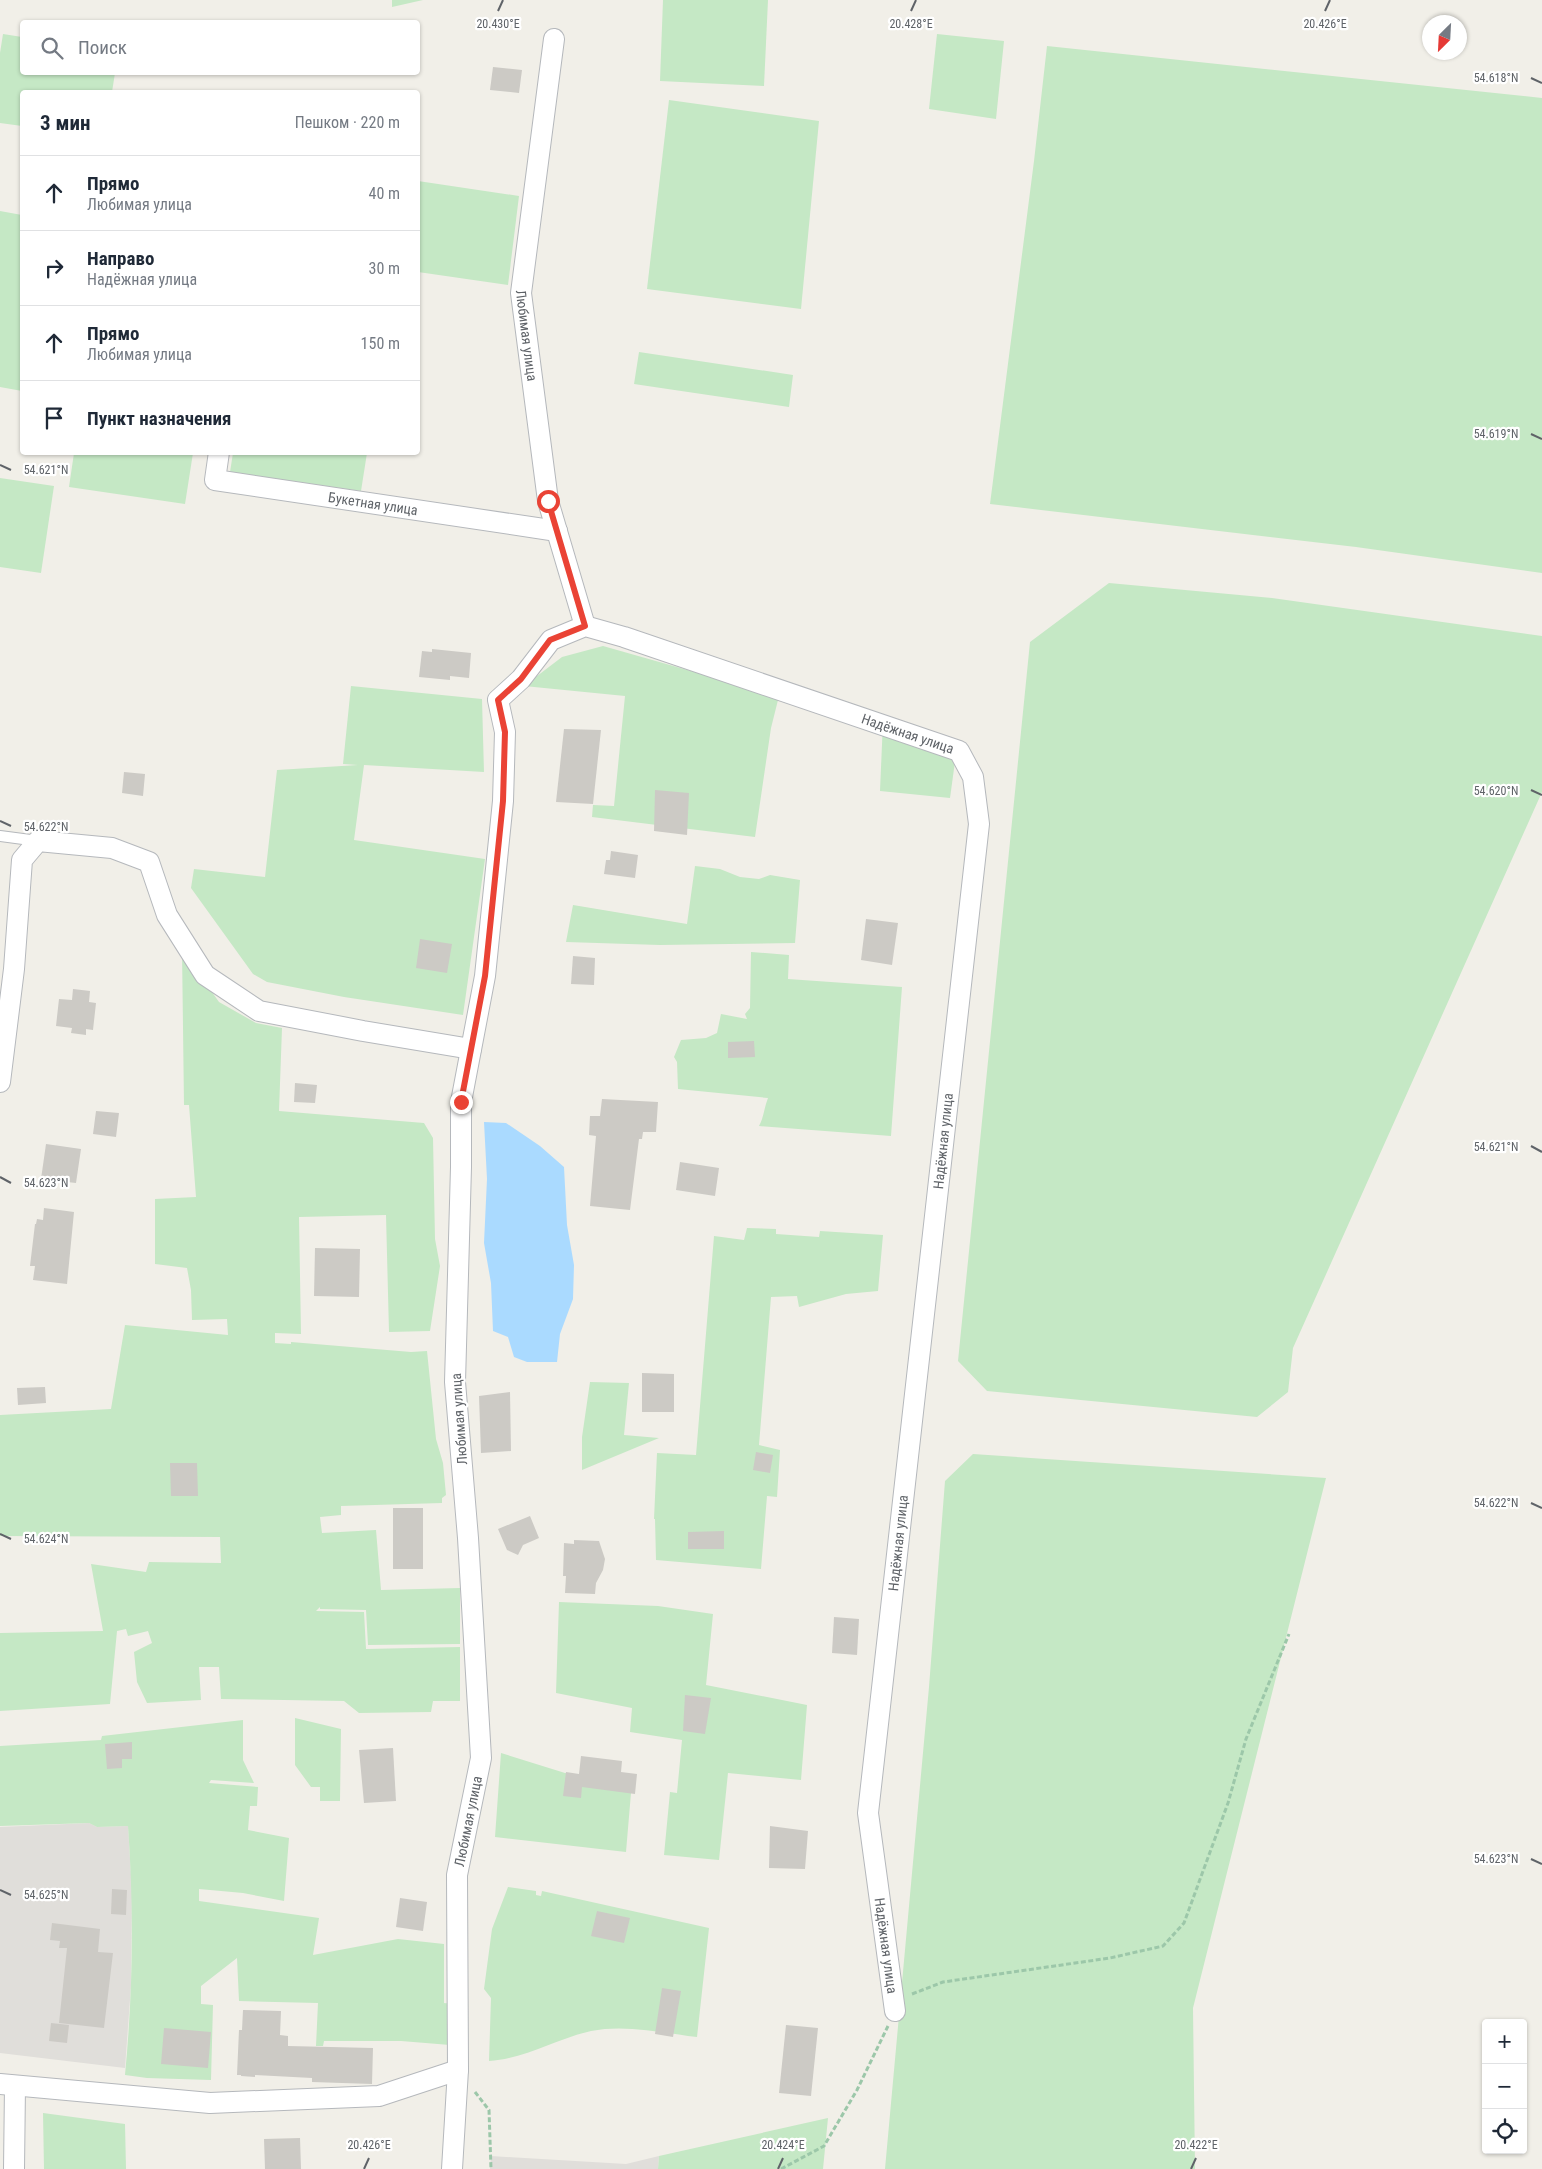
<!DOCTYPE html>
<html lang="ru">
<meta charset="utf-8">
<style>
body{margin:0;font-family:"Roboto Condensed",sans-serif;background:#f6f6f7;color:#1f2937}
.controls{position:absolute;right:15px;bottom:15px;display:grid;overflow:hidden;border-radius:5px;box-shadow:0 1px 4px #0004}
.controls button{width:45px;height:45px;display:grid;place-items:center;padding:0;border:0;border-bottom:1px solid #e0e1e3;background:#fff;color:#1f2937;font:25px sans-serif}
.compass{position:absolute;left:1422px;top:15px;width:45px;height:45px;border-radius:50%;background:#fff;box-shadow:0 1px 4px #0004;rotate:204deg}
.stop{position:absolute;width:15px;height:15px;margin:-11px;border:4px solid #ea4335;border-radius:50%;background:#fff}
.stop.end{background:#ea4335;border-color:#fff;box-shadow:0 1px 5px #0008}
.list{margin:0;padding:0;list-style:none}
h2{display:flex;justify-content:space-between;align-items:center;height:65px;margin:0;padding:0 20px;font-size:21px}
h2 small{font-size:16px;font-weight:400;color:#747a83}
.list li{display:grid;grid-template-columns:32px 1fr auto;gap:15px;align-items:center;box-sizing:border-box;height:75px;padding:0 20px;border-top:1px solid #e0e1e3}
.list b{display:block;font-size:19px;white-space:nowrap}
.list p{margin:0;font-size:16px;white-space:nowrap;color:#747a83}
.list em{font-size:16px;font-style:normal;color:#747a83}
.icon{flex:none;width:28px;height:28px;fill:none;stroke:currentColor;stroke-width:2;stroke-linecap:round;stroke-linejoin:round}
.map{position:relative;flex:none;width:1542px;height:2169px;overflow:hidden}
.search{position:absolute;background:#fff;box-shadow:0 1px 4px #0004;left:20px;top:20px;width:400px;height:55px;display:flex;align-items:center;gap:12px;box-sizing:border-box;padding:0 18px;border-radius:5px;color:#747a83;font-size:19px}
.panel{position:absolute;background:#fff;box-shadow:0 1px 4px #0004;left:20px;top:90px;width:400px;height:365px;border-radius:5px}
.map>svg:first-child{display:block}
.industrial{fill:#e0deda}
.green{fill:#c5e8c5}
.water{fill:#aadaff}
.building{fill:#cccac5}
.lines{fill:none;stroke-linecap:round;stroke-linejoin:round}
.lane-casing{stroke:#b5b8bc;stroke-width:12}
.street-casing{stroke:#b5b8bc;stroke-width:22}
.path{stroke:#9cc7a9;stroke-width:3;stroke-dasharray:5 2.5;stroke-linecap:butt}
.lane{stroke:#fff;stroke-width:10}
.street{stroke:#fff;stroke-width:20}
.route{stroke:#ea4335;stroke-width:6}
.ticks{fill:none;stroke:#5f6368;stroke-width:2}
.labels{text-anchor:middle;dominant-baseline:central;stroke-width:4.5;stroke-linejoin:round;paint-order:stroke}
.street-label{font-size:14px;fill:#5f6368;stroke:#fff}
.ticks-label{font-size:12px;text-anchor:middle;fill:#5f6368;stroke:#fff;stroke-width:4.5;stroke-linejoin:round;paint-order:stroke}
</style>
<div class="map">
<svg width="1542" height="2169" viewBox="0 0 1542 2169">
<rect width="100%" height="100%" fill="#f1efe8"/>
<!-- industrial -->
<g class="industrial">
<path d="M89,1823L97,1827L128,1826L132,1891L131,1986L125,2068L0,2053V1827Z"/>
<path d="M491,2156L626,2164L659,2156L658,2169H490Z"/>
</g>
<!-- green -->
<g class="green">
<path d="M392,0H423L392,7Z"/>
<path d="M663,0H768L764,86L660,81Z"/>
<path d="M3,34L22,37V72L115,73L112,92H22V126L0,123V53Z"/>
<path d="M937,34L1004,41L996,119L929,109Z"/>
<path d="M1047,46L1542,98V573L1356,547L990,504L1034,161Z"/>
<path d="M669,100L819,121L801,309L647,289Z"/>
<path d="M418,181L519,196L508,285L418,272Z"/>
<path d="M0,211L22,215V391L0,387Z"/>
<path d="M639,352L793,375L789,407L634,384Z"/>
<path d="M74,453H193L185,504L69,487Z"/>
<path d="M233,453H367L361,491L230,472Z"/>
<path d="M0,478L54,486L41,573L0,567Z"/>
<path d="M1109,583L1272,598L1542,636V792L1293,1348L1288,1392L1257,1417L987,1391L958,1361L1030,642Z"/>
<path d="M603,646L779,696L771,728L755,837L592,817L593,805L614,806L625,696L524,686L562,657Z"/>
<path d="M351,686L482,699L484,772L364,765L354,840L485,859L463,1015L344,997L267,982L253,974L191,888L194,869L265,877L277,770L358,765L343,764Z"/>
<path d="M883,721L957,747L950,798L880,791Z"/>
<path d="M695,866L720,869L740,877L759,879L770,875L800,880L795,943L660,945L566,942L573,905L687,924Z"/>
<path d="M182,950L219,1002L256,1023L282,1028L279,1111L424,1123L433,1138L435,1239L440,1266L430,1331L389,1332L386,1215L299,1217L301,1334L275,1333V1343L291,1344V1342L411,1352L427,1351L436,1439L443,1463L446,1495L442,1498V1503L341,1506V1515L320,1517L322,1533L376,1530L381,1590L460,1588V1644L368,1645L366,1610L320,1609V1607L316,1611L364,1612L366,1649L460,1647V1701H433L431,1712L359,1713L344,1701L221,1699L219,1667H199L201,1700L147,1703L137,1682L134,1652L152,1643L148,1631L128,1636L126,1629L117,1631L110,1704L0,1711V1633L103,1631L91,1564L146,1572L149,1562L221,1563L220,1537L0,1536V1415L111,1409L125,1325L228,1335L227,1319L192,1320L191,1290L187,1268L155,1264V1199L196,1197L189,1105H184Z"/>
<path d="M751,952L789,955L788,979L902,987L891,1136L759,1126C764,1117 764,1108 768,1098L678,1089L677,1062L674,1057L681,1040L706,1038L717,1033L721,1014L747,1019L745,1014L750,1008Z"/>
<path d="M747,1228L776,1229V1234L819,1237L820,1231L883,1235L878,1291L846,1294L799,1307L797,1296L771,1297L759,1445L780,1450L777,1497L767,1496L761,1569L656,1560L655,1519H654L657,1453L696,1455L714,1236L744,1240Z"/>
<path d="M590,1382L629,1383L624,1435L659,1438L582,1470V1437Z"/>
<path d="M973,1454L1326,1478L1193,2008L1195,2169H885L929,1687L945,1481Z"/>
<path d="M559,1602L658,1606L713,1614L706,1685L807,1705L801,1780L728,1773L719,1860L664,1855L670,1792L677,1793L682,1740L630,1732L632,1708L556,1693Z"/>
<path d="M295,1718L341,1729L340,1801H320V1787H311L295,1765Z"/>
<path d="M243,1720V1760L254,1783L211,1780L209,1783L258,1787L257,1806H250L248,1830L289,1838L284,1901L243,1893L199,1889V1901L319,1918L313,1955L398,1939L444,1944V2003L453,2004L450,2045L401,2041H324L323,2046H316L318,2003L239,2001L237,1958L201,1986V2004L213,2005L211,2080L147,2078L125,2075C133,1992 134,1909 128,1826L97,1827L89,1823L0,1826V1746L101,1740L102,1736Z"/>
<path d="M501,1753L565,1773L605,1778L631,1793L626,1852L495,1837Z"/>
<path d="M508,1887L536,1891V1895L541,1896L542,1891L709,1928L697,2037C662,2033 625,2024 591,2031C556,2039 524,2059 489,2061L491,1998L484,1989L492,1929Z"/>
<path d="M43,2113L125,2124L126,2169H44Z"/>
<path d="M828,2118L823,2169H658L659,2156Z"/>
</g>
<!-- water -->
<path class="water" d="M484,1122L506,1123L540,1146L564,1167L567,1225L574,1265L573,1299L560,1334L557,1362H527L514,1357L508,1337L493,1331L491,1283L484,1243L487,1179Z"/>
<!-- building -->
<g class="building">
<path d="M493,67L522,70L519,93L490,90Z"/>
<path d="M432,649L471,653L469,678L450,676V680L419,677L422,651L432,652Z"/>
<path d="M564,729L601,730L593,804L556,802Z"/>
<path d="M124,772L145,774L143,796L122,793Z"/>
<path d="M655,790L689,793L687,835L654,831Z"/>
<path d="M611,851L638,855L635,878L604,874L606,860H610Z"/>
<path d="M866,919L898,923L892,965L861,960Z"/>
<path d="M420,939L452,944L447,973L416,968Z"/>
<path d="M573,956L595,958L594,985L571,984Z"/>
<path d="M73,989L90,991L89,1002L96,1003L93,1030L86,1029V1035L71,1033L72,1028L56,1026L59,999L72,1000Z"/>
<path d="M754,1041L755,1057L728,1058V1042Z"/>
<path d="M295,1083L317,1085L315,1103L294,1102Z"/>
<path d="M602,1099L658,1102L656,1132H643L642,1139H639L630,1210L590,1206L596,1136L589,1135L590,1116H600Z"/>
<path d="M96,1111L119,1113L116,1137L93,1134Z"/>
<path d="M46,1144L81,1149L76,1183L41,1179Z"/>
<path d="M680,1162L719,1168L715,1196L676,1190Z"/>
<path d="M44,1208L74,1212L67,1284L33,1280L35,1266H30L35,1224H36L37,1219L43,1220Z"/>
<path d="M315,1248L360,1249L359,1297L314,1296Z"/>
<path d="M642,1373L674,1374V1412H642Z"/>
<path d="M45,1387L46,1403L18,1405L17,1388Z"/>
<path d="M510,1392L511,1451L481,1453L479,1396Z"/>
<path d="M756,1452L773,1455L770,1473L753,1470Z"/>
<path d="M170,1463H197L198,1496H171Z"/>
<rect x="393" y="1508" width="30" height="61"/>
<path d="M530,1516L539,1538L523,1545L518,1555L507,1550L498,1529Z"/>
<path d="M724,1531V1549H688V1532Z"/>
<path d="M574,1540L599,1541L605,1559L603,1570L596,1583L595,1594L565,1593L566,1576H563L564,1543L574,1544Z"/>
<path d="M834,1617L859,1619L857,1655L832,1653Z"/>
<path d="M685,1695L711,1698L705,1734L683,1731Z"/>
<path d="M132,1742V1759H122V1768L107,1769L105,1744Z"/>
<path d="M393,1748L396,1801L364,1803L359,1750Z"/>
<path d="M581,1756L622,1761L621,1772L637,1774L635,1794L582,1787L581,1798L563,1796L566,1772L579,1774Z"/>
<path d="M770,1826L808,1831L805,1869L769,1868Z"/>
<path d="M112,1889L127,1890L126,1915L111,1914Z"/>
<path d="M400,1898L427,1902L423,1931L396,1927Z"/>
<path d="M597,1911L630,1918L624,1943L591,1936Z"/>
<path d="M52,1923L100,1929L98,1952L113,1953L104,2028L59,2023L67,1948H59L60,1941L50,1940Z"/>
<path d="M662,1988L681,1991L673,2037L655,2034Z"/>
<path d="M243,2010L281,2011L280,2035L288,2036V2046L373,2048L372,2084L312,2082V2078L255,2075V2077L241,2076V2075H237L239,2030H242Z"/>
<path d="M51,2023L69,2025L67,2043L49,2041Z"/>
<path d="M786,2025L818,2028L811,2096L779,2093Z"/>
<path d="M164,2028L211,2032L208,2068L161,2064Z"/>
<path d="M300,2138L301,2169H265L264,2139Z"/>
</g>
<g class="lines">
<defs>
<path id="lane" d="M0,836L38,841"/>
<g id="street">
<path id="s1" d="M554,39L521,293L548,501L585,626"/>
<path id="s2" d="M219,452L215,480L557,531"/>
<path d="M0,1082L14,969L22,860L38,841L112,848L149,862L167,915L205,975L259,1011L363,1031L471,1049"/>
<path d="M0,2084L210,2103L379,2096L458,2070"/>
<path d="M14,2169L15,2086"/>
<path id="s3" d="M452,2169L458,2070L457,1875L481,1758L468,1538L455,1382L461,1167V1102L485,976L503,801L505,732L498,700L521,679L551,640L585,626L624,637L959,751L973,777L979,824L868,1813L895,2011"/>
</g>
</defs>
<!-- lane casing -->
<use href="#lane" class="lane-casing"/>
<!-- street casing -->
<use href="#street" class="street-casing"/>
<!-- path -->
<g class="path">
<path d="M912,1994L943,1982L1110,1958L1163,1946L1184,1923L1228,1803L1246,1739L1289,1634"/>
<path d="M475,2092L489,2110L491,2169"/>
<path d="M781,2169L824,2146L857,2090L888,2026"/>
</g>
<!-- lane -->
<use href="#lane" class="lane"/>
<!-- street -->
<use href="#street" class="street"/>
</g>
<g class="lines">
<!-- route -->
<path class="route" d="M461,1102L485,976L503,801L505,732L498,700L521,679L550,640L585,626L548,501"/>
</g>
<!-- ticks -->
<path class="ticks" d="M498,11L503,0M911,11L916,0M1325,11L1330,0M1531,78L1542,83M1531,434L1542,439M0,465L11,470M1531,790L1542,795M0,821L11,826M1531,1146L1542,1152M0,1177L11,1183M1531,1503L1542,1508M0,1534L11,1539M1531,1859L1542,1864M0,1890L11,1895M364,2169L369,2158M778,2169L783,2158M1191,2169L1196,2158"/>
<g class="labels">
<!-- street labels -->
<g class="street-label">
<text stroke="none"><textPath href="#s1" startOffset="299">Любимая улица</textPath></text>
<text stroke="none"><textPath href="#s2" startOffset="188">Букетная улица</textPath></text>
<text stroke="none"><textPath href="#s3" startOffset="1934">Надёжная улица</textPath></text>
<text transform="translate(943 1141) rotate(-84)">Надёжная улица</text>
<text transform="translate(459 1419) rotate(-94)">Любимая улица</text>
<text transform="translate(898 1543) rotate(-84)">Надёжная улица</text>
<text stroke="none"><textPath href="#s3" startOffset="349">Любимая улица</textPath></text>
<text stroke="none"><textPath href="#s3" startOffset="3194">Надёжная улица</textPath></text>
</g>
</g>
<g class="ticks-label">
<text x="498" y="28">20.430°E</text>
<text x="911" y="28">20.428°E</text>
<text x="1325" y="28">20.426°E</text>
<text x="1496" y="82">54.618°N</text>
<text x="1496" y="438">54.619°N</text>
<text x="46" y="474">54.621°N</text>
<text x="1496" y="795">54.620°N</text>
<text x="46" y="831">54.622°N</text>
<text x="1496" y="1151">54.621°N</text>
<text x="46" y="1187">54.623°N</text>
<text x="1496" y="1507">54.622°N</text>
<text x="46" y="1543">54.624°N</text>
<text x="1496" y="1863">54.623°N</text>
<text x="46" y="1899">54.625°N</text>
<text x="369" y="2149">20.426°E</text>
<text x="783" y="2149">20.424°E</text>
<text x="1196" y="2149">20.422°E</text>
</g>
</svg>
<div class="controls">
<button>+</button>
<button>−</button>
<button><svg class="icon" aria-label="locate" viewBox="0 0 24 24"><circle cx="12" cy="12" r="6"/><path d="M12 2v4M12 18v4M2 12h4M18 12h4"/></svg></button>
</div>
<svg class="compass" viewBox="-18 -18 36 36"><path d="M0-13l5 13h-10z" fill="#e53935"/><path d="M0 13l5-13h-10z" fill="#747a83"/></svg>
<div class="stop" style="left:548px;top:501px"></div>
<div class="stop end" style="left:461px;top:1102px"></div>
<div class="search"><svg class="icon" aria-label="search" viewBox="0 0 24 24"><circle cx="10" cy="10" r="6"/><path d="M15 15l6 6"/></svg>Поиск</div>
<section class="panel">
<h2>3 мин<small>Пешком · 220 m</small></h2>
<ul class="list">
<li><svg class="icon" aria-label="ahead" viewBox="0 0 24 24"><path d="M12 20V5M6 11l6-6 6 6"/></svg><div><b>Прямо</b><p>Любимая улица</p></div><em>40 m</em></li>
<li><svg class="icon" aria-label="right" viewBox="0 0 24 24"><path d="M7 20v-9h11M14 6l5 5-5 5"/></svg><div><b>Направо</b><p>Надёжная улица</p></div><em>30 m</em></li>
<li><svg class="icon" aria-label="ahead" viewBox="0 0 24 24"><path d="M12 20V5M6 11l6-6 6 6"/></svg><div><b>Прямо</b><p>Любимая улица</p></div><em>150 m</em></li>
<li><svg class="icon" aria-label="arrive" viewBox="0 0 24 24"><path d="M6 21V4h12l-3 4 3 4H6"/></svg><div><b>Пункт назначения</b></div></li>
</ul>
</section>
</div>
